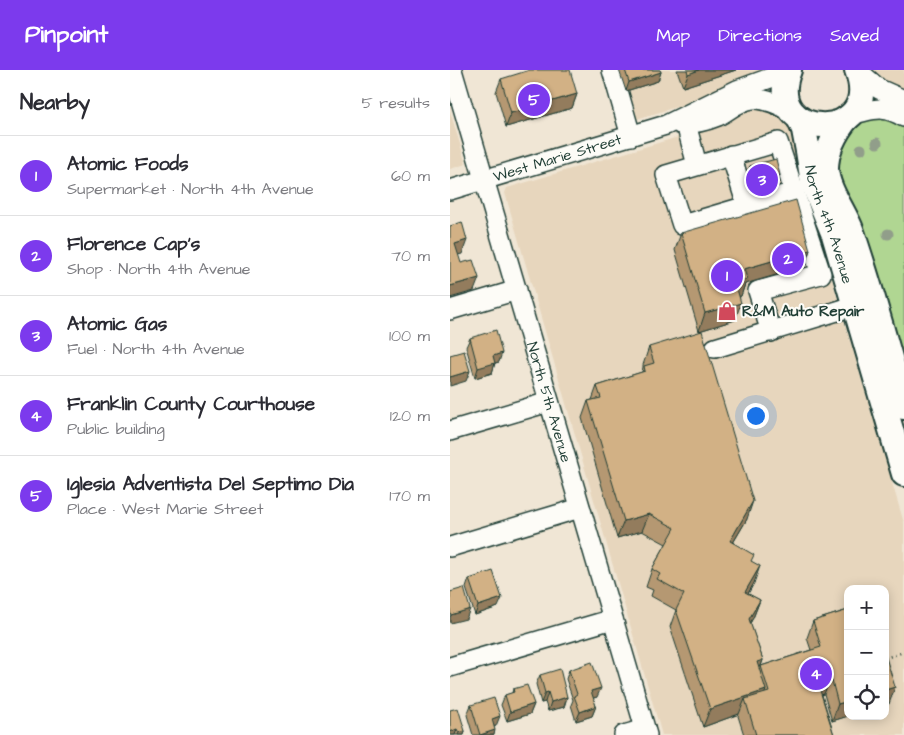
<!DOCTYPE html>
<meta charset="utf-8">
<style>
:root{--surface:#fff;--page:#f2f2f3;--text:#2b2b33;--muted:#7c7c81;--line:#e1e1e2;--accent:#7c3aed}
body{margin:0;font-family:"Architects Daughter",sans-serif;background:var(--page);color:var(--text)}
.controls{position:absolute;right:15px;bottom:15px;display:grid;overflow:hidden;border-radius:10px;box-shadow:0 2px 12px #0003}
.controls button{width:45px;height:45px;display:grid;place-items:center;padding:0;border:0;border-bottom:1px solid var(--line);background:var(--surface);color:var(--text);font:25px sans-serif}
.you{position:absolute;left:305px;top:345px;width:18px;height:18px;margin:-12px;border:4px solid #fff;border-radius:50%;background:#1a73e8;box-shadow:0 0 0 8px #1a73e833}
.badge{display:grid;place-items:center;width:32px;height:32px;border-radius:50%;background:var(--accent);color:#fff;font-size:16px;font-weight:700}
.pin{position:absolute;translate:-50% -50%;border:2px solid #fff;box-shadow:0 1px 5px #0006}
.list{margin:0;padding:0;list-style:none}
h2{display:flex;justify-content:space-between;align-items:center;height:65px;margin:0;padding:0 20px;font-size:21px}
h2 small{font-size:16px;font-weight:400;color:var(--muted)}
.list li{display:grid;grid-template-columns:32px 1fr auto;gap:15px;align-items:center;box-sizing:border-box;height:80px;padding:0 20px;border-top:1px solid var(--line)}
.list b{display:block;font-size:19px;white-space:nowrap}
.list p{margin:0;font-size:16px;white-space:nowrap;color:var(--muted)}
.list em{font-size:16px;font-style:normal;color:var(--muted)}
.icon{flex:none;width:28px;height:28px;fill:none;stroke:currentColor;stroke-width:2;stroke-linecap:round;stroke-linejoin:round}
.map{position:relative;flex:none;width:454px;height:665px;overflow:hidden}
header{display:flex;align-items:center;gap:30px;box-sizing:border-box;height:70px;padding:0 25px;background:var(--accent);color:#fff}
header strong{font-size:24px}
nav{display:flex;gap:28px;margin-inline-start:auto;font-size:18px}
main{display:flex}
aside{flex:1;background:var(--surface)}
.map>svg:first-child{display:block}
</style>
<header>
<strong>Pinpoint</strong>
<nav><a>Map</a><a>Directions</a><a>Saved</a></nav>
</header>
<main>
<aside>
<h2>Nearby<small>5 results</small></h2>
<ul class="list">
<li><span class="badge">1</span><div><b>Atomic Foods</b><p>Supermarket · North 4th Avenue</p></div><em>60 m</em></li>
<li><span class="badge">2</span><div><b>Florence Cap's</b><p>Shop · North 4th Avenue</p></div><em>70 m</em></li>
<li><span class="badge">3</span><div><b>Atomic Gas</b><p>Fuel · North 4th Avenue</p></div><em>100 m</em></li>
<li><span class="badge">4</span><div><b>Franklin County Courthouse</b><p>Public building</p></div><em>120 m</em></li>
<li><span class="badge">5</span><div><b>Iglesia Adventista Del Septimo Dia</b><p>Place · West Marie Street</p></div><em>170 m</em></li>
</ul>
</aside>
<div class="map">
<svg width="454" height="665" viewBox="0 0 454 665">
<rect width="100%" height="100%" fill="#f0e6d5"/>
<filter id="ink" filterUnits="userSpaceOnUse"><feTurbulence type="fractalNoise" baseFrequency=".02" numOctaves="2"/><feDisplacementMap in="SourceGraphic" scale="10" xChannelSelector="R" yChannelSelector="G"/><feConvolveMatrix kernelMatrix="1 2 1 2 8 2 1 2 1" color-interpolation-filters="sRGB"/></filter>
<g filter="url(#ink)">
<!-- built -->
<g fill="#e7d6bd" fill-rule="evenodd">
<polygon points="151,0 323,0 249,30 167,55"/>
<polygon points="416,0 454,0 454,25"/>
<path d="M306,34L340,49L370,151L369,166L454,453V665H212L55,123L57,118L255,59ZM398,519H435V646H398Z"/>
<polygon points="0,41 16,94 0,99"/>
</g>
<!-- green -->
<polygon fill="#b0d692" stroke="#688a63" points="426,45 454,54 454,313 381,96 400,53"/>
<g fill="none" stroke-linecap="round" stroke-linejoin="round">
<!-- minor casing -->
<g stroke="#1f3d34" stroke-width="22">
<g id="minor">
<path id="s1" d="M2,0L197,665"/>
<polyline points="162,0 181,66"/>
<polyline points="407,0 429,19 454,30"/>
<path d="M402,44C424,40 432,34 454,47"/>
<path d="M230,54C243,54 256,51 268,46C280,40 289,30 303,29C316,28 331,36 343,42"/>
<polyline points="236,54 247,95"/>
<polyline points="281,85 297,136"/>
<path id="s2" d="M0,120L216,55L287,20L323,7L336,0"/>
<polyline points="0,240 67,220"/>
<polyline points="321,262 308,221 371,204 328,72 216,105 232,155 344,122"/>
<polyline points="265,278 417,232"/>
<polyline points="0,361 99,332"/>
<polyline points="0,477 130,438"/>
<polyline points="0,597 163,549"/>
<polyline points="174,665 195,659"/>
</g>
</g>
<!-- major casing -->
<g stroke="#1f3d34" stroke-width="28">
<g id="major">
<path d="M339,0C311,73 435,74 407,0"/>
<path id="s3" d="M349,48L354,60L358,81L363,113L384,165L454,404"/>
<path d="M397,48C385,63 376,80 376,99C377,120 395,142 402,162C422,220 437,279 454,337"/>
</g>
</g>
<!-- path -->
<polyline stroke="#1f3d34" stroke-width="2.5" stroke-dasharray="1 4" stroke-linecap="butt" points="435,588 454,582"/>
<!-- minor -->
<use href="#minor" stroke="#fdfcf7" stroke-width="19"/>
<!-- major -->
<use href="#major" stroke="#fdfcf7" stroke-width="24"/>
</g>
<!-- trees -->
<g fill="#919e8a">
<circle cx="427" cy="73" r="5.5"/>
<circle cx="411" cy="79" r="5.5"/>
<circle cx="438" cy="164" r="5.5"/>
</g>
<!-- wall -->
<g fill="#b59872" stroke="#1f3d34">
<polygon points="169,0 210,0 211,2 208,11 176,21"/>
<polygon points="227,0 286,0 233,17"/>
<polygon points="51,9 127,24 122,38 56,57 46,22"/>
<polygon points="300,96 330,105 327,114 301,121 297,106"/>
<polygon points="231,163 360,180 354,197 295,214 291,226 290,226 285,250 249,261 225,180"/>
<polygon points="20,268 49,292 45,293 42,303 25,308 16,277"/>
<polygon points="199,277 297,449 283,473 302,492 304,513 298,524 310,530 303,548 300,553 313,590 311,596 361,580 357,568 363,551 398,540 398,646 382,651 374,624 372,625 384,665 294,665 288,646 289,644 253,657 220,557 226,540 201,526 203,520 196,517 202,499 216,474 192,461 167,468 132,348 138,331 142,330 147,316 192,302 193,297 193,295"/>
<polygon points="19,509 48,537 25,545 16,518"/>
<polygon points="119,600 147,627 143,628 146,636 142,646 126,651 121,635 123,630 116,609"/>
<polygon points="90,605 117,627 114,637 98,641 95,632 91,633 86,614"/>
<polygon points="63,619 84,634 80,644 57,651 51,635 55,625 62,623"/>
<polygon points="21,635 46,656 44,656 44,665 23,665 17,645"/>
<polygon points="0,640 15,661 14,665 0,665"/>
</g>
<!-- shaded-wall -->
<g fill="#937c5d" stroke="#1f3d34">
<polygon points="249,0 286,0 233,17 238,4"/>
<polygon points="211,2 208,11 176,21 179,12"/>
<polygon points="127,24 122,38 56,57 61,43"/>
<polygon points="330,105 327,114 301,121 304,112"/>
<polygon points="17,170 12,184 0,187 5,174"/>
<polygon points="360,180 354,197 295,214 291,226 279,229 285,212 294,199"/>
<polygon points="29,208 24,221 0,228 0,216"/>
<polygon points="291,233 285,250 249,261 255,243"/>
<polygon points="52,283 49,292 45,293 42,303 25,308 28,298 43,286"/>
<polygon points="20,301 16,311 0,316 0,307"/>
<polygon points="303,431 297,449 274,488 280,471"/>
<polygon points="199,444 192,461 167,468 174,451"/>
<polygon points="310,496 304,513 289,539 295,522"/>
<polygon points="52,528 48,537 25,545 28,536"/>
<polygon points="310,530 303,548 293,566 299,549"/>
<polygon points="20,539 16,549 0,553 0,548 1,545"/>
<polygon points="313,590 307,607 307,592"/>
<polygon points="381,607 374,624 361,628 367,611"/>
<polygon points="445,617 439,634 435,635 435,620"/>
<polygon points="151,618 147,627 137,630 141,621"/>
<polygon points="316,620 310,637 295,629 289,644 253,657 260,639"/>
<polygon points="98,622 95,632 91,633 95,623"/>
<polygon points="117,627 114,637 98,641 101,632"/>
<polygon points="398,631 398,646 382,651 388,634"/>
<polygon points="84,634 80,644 57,651 60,642"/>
<polygon points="146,636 142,646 126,651 130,642"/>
<polygon points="50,646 46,656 38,658 42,649"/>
<polygon points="7,659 5,665 0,665 0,662"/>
<polygon points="45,660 44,665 30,665"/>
<polygon points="15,661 14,665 8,665 9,663"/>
</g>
<!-- building -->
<g fill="#d2b185" stroke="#1f3d34">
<polygon points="80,0 120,0 127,24 61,43 51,9"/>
<polygon points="175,0 210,0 211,2 179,12"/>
<polygon points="237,0 249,0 238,4"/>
<polygon points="326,89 330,105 304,112 300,96"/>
<polygon points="346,130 360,180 294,199 297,209 285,212 291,233 255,243 231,163"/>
<polygon points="12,152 17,170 5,174 11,193 23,190 29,208 0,216 0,156"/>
<polygon points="46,260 52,283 43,286 45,293 28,298 20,268"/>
<polygon points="252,261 303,431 280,471 304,485 301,491 310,496 295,522 310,530 299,549 313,590 307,592 316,620 260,639 226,540 234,524 207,509 210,504 202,499 225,458 199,444 174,451 138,331 151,328 147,316 195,301 194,296 204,293 199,277"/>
<polygon points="14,281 20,301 0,307 0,285"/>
<polygon points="43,501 52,528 28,536 19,509"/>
<polygon points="14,518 20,539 1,545 0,541 0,522"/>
<polygon points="398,540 398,631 388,634 381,607 367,611 384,665 306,665 295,629 319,622 311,596 371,577 363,551"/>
<polygon points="435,584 445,617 435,620"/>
<polygon points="142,592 151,618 141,621 146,636 130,642 124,626 127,624 119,600"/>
<polygon points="110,599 117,627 101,632 98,622 95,623 90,605"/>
<polygon points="77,615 84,634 60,642 55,625 64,622 63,619"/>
<polygon points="44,628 50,646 42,649 45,660 30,665 21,635"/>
<polygon points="8,638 15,661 9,663 7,659 0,662 0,640"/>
</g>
</g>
<!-- icons -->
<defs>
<g id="shop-bare" transform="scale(1.5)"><path d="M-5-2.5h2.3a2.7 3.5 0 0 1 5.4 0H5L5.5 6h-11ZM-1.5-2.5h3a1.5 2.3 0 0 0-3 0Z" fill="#d1495b" stroke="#fdfcf7" stroke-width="2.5" paint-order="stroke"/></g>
</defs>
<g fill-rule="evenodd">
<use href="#shop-bare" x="277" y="241"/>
</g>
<g text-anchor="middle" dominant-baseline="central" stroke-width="4" stroke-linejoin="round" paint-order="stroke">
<!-- street labels -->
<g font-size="15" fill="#1f3d34" stroke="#fdfcf7">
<text stroke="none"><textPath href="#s2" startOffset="112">West Marie Street</textPath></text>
<text stroke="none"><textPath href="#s3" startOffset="111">North 4th Avenue</textPath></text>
<text stroke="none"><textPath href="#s1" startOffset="346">North 5th Avenue</textPath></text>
</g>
<!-- poi labels -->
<g font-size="15" font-weight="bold" fill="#1f3d34" stroke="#fdfcf7" text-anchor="start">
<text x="292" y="241">R&amp;M Auto Repair</text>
</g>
</g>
</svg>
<div class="controls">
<button>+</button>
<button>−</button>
<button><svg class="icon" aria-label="locate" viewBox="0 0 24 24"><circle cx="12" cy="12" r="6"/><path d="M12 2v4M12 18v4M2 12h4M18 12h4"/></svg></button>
</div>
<div class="you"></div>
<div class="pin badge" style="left:277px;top:206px">1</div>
<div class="pin badge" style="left:338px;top:189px">2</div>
<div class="pin badge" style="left:312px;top:110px">3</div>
<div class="pin badge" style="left:366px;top:604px">4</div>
<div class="pin badge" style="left:84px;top:30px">5</div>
</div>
</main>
